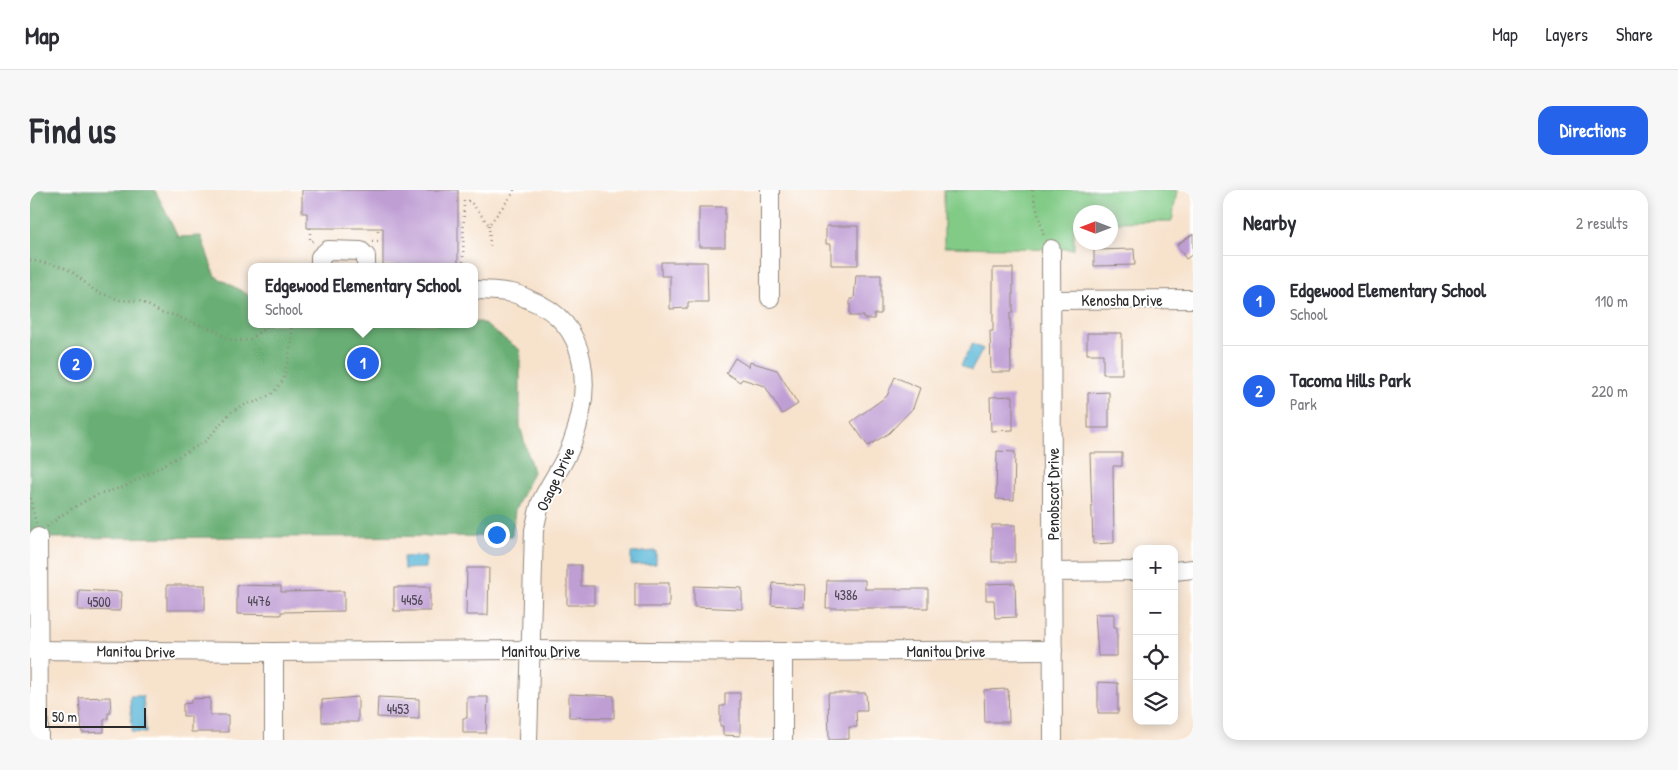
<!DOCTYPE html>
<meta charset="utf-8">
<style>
:root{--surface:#fff;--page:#f7f7f7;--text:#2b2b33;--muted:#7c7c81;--line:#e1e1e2;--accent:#2563eb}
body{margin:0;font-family:"Patrick Hand",sans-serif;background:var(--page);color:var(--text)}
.controls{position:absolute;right:15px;bottom:15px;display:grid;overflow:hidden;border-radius:10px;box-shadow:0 2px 12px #0003}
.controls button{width:45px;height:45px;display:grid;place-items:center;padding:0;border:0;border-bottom:1px solid var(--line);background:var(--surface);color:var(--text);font:25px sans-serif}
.compass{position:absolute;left:1043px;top:15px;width:45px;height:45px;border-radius:50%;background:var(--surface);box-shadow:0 2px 12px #0003;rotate:270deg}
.scale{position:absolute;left:15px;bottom:12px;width:101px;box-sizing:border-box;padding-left:5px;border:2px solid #2b2b2b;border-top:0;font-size:14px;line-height:18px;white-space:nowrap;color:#2b2b2b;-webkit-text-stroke:4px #fff;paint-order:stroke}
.you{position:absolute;left:466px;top:344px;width:18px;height:18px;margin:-12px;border:4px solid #fff;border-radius:50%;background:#1a73e8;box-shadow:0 0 0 8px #1a73e833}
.badge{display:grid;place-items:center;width:32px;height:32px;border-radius:50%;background:var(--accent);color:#fff;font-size:16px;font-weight:700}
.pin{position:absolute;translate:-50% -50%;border:2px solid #fff;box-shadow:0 1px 5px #0006}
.popup{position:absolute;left:218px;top:73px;width:230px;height:65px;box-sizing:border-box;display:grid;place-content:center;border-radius:10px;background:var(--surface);filter:drop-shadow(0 1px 4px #0005);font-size:16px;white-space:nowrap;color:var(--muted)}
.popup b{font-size:19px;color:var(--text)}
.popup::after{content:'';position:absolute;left:50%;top:100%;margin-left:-10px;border:10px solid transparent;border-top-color:var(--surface)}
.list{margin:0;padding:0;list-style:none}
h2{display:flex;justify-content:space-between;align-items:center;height:65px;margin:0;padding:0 20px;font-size:21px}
h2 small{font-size:16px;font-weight:400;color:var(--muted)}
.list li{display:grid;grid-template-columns:32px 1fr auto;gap:15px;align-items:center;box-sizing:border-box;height:90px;padding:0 20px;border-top:1px solid var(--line)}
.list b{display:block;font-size:19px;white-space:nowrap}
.list p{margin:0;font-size:16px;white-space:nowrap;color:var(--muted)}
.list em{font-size:16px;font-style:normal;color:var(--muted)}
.icon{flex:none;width:28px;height:28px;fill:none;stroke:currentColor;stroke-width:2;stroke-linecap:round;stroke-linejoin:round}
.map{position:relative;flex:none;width:1163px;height:550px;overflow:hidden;border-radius:15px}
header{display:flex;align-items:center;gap:30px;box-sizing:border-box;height:70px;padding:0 25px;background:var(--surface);border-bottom:1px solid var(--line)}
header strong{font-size:24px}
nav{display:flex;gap:28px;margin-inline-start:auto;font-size:18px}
.intro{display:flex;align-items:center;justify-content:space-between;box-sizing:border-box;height:120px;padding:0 30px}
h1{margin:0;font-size:35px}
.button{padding:12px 22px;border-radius:15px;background:var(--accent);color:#fff;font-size:18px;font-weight:700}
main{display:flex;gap:30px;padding:0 30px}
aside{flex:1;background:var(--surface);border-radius:15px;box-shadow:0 2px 12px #0003}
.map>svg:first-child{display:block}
</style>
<header>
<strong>Map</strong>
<nav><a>Map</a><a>Layers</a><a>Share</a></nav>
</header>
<div class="intro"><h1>Find us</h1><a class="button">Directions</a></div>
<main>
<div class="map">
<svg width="1163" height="550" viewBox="0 0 1163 550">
<rect width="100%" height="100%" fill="#fff"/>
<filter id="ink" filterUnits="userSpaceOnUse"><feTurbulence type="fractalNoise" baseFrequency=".02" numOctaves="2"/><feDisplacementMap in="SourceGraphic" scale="10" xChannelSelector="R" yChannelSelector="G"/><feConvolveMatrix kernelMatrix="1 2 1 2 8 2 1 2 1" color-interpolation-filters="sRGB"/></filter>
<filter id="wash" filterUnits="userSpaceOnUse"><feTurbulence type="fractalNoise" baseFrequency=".0096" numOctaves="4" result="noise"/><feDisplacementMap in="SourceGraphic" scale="20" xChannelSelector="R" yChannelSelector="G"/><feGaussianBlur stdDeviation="1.12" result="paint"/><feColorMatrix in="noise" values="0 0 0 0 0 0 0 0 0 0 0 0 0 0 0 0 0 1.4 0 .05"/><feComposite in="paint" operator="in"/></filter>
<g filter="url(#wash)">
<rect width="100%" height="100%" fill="#f7e2cc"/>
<!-- green -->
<polygon fill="#82cb87" stroke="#567b59" points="914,0 1147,0 1142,31 1081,32 1080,22 1050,22 1050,33 1044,33 1044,59 914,57"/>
<!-- forest -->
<polygon fill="#69af74" stroke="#4a6d50" points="0,0 125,0 148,47 171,46 185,86 217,104 222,109 222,134 444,134 444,132 451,132 490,160 490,236 503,282 485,320 482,346 0,348"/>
<!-- water -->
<g fill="#5ab7d8" stroke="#427182">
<polygon points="942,154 953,159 941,181 931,175"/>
<polygon points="626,361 626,374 601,375 601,363"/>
<polygon points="396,366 396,378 374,379 373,367"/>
<polygon points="100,506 113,506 116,543 102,542"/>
</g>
<g id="blocks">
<!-- building -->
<g fill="#bf9ed4">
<polygon points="272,0 428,0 428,75 353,75 353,38 277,38 277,23 272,23"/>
<rect x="669" y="17" width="26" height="40"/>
<polygon points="796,36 828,36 828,75 801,75 801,54 796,54"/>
<polygon points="1163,44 1163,64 1156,69 1147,55"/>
<polygon points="1104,59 1105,75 1064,76 1064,60"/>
<polygon points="631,72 677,72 678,112 658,112 658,118 640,119 640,86 631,86"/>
<polygon points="963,78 983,78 983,123 980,123 981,182 961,182 960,141 963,141"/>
<polygon points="826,85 851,85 851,124 844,124 844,129 834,129 834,126 820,126 820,109 824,109"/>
<polygon points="1057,143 1092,143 1092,184 1073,184 1073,164 1057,164"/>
<polygon points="705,168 719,177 720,172 747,180 768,214 752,224 735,196 712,189 710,192 696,183"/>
<polygon points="865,187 890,198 883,218 859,243 838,256 821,232 857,206"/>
<polygon points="1079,202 1079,238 1058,238 1058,203"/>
<polygon points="983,206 983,240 961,241 960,207"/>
<polygon points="967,261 985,262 984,310 966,309"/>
<polygon points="1060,263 1092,263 1092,276 1083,276 1084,353 1063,354"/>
<rect x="962" y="335" width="23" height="37"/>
<polygon points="537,375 551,375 551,396 564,396 564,415 537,415"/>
<polygon points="437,378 459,378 458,425 436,425"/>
<polygon points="797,390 835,390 835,399 898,399 898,418 796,418"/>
<rect x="605" y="393" width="34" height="24"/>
<polygon points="743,393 775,395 774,417 741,415"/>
<polygon points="985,393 986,427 965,428 964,410 956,410 956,394"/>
<rect x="137" y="395" width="38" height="25"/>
<polygon points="207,395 251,396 251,402 314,401 314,421 251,422 251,425 207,424"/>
<polygon points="664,396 712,398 712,419 664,417"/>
<rect x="364" y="397" width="36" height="24"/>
<polygon points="49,400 91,402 90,421 48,420"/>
<polygon points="1065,424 1084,424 1084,437 1087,437 1087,466 1068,466"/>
<polygon points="1068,492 1088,493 1088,523 1068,523"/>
<polygon points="978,499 979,532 955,532 954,500"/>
<polygon points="695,503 710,503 710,546 693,545 693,536 690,536 690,516 695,516"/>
<polygon points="798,503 836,503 837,521 826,521 827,537 819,537 819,549 799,550"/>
<polygon points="539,504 584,506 584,528 539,527"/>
<polygon points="80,507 81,523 78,523 78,529 74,530 74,542 52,543 49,508"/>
<polygon points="328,507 328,532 292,532 292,510"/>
<polygon points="348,507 389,509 389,529 347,527"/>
<polygon points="437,507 458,507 456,543 433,543 433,528 437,528"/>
<polygon points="180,508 180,525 198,525 198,542 161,542 161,526 153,526 153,514 161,513 161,509"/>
</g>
</g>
</g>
<g filter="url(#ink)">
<use href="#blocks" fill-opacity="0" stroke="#91867c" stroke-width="1"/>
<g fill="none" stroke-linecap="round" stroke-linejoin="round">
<!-- minor casing -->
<g stroke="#91867c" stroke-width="20">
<g id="minor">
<polyline points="740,0 740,108"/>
<polyline points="1021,59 1023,550"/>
<polyline points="290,77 290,67 298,60 331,61 336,66 336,77"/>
<path d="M444,100C457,100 470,101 482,103C488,104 494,107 500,110C561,133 562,200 542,253C535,273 521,291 512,310C508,319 507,330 504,340L498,550"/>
<polyline points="1021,110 1163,109"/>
<polyline points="8,347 9,550"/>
<polyline points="1144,381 1163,379"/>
<polyline points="1023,382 1107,381"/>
<polyline points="0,460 244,462 501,460 753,462 1023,460"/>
<polyline points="244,462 244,550"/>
<polyline points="753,462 753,550"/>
</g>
</g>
<!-- path -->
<g stroke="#91867c" stroke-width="2.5" stroke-dasharray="1 4" stroke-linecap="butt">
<polyline points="1002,0 1014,47"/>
<polyline points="459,35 460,57"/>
<polyline points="280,38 280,51 286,51"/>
<polyline points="342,51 348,51 348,38"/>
<polyline points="0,70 33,77 44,83 65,101 90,110 109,111 116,114 132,123 145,125 155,130 185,140 195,148 204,151 219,150 240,134"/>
<polyline points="367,75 367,77"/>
<polyline points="433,77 434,11 440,11 459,35 484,2 484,0"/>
<polyline points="0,308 6,333"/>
<polyline points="17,337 32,325 55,311 69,304 94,297 176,251 200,223 211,216 229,211 243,203 253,190 259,166 262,147 261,134"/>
</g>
<!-- minor -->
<use href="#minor" stroke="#fff" stroke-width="18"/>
</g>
</g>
<g text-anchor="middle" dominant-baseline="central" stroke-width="4" stroke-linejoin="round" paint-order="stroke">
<!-- number labels -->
<g font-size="14" fill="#504855">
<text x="816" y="404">4386</text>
<text x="382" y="409">4456</text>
<text x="229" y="410">4476</text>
<text x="69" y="411">4500</text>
<text x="368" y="518">4453</text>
</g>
<!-- street labels -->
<g font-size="16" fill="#2b2b2b" stroke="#fff">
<text x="1092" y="110">Kenosha Drive</text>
<text transform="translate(525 289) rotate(-65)">Osage Drive</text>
<text transform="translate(1023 304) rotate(-90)">Penobscot Drive</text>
<text transform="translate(106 461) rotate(1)">Manitou Drive</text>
<text x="511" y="461">Manitou Drive</text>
<text x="916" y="461">Manitou Drive</text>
</g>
</g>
</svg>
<div class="controls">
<button>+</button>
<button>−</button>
<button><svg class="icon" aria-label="locate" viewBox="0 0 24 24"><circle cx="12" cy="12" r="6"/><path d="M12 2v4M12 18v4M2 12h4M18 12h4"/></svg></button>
<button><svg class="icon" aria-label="layers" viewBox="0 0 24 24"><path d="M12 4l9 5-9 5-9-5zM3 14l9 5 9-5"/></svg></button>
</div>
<svg class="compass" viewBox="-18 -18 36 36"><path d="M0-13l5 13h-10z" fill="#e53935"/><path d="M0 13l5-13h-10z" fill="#7c7c81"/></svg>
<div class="scale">50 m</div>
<div class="you"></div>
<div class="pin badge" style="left:333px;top:173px">1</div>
<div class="popup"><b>Edgewood Elementary School</b>School</div>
<div class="pin badge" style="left:46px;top:174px">2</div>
</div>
<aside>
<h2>Nearby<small>2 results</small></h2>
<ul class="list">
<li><span class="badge">1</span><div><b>Edgewood Elementary School</b><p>School</p></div><em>110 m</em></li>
<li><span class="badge">2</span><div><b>Tacoma Hills Park</b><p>Park</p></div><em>220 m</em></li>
</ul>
</aside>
</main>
